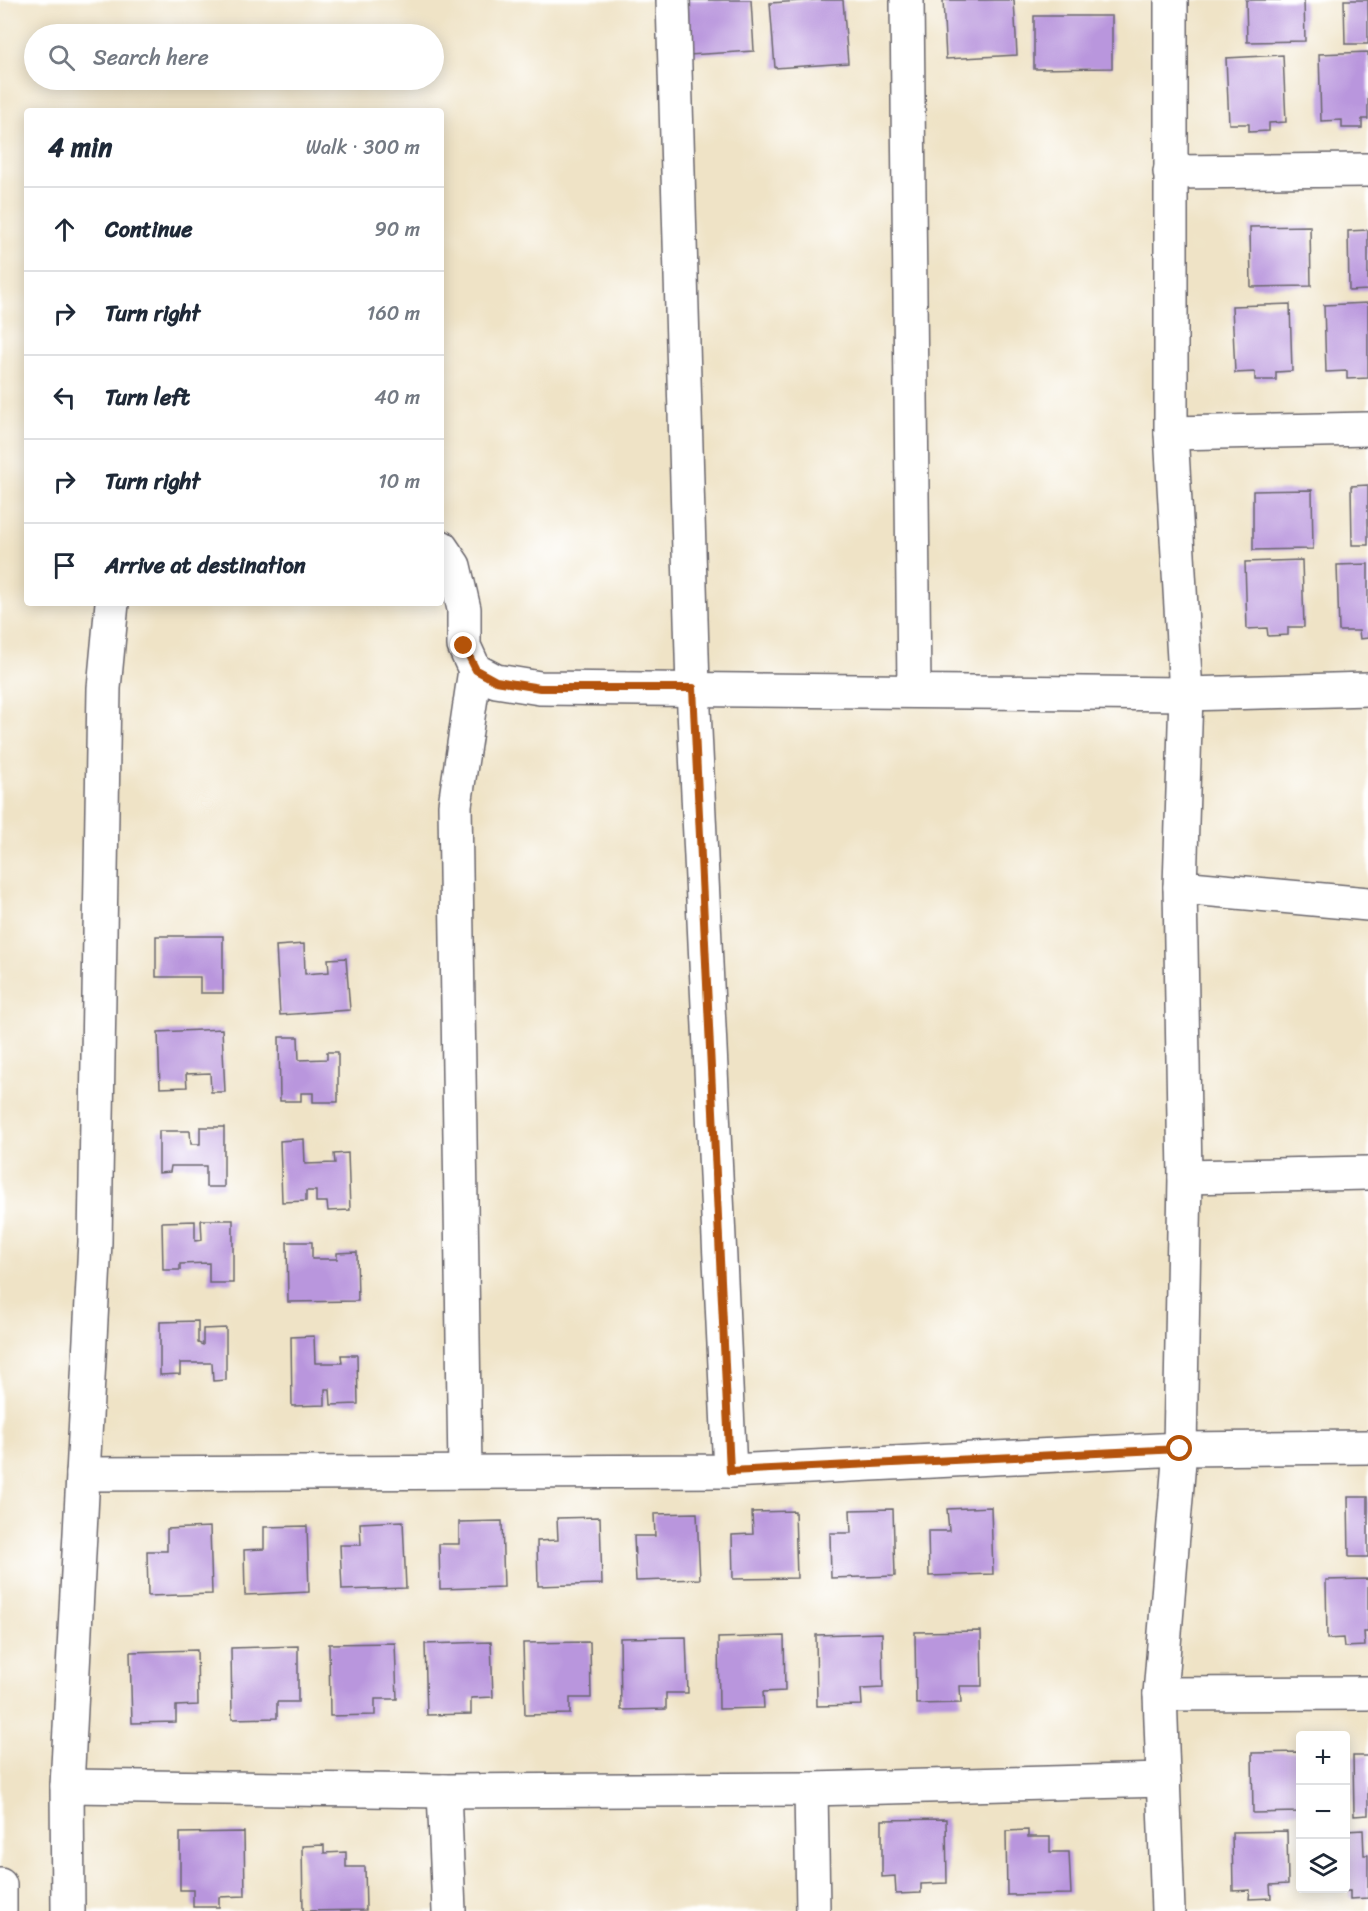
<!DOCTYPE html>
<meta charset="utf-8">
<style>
:root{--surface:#fff;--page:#f2f2f3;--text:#1f2937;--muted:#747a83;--line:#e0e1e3}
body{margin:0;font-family:Sriracha,sans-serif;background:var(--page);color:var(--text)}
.controls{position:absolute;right:18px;bottom:18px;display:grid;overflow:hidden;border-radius:6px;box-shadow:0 3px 15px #0003}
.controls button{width:54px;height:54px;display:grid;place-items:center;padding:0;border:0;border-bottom:2px solid var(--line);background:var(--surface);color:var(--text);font:30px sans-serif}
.stop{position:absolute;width:18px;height:18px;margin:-14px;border:4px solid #b45309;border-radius:50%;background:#fff}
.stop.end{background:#b45309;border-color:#fff;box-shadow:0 2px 6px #0008}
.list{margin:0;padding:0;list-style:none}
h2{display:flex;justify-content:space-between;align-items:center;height:78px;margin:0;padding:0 24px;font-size:26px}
h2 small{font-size:20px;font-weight:400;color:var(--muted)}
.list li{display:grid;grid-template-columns:39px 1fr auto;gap:18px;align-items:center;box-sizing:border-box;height:84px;padding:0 24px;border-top:2px solid var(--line)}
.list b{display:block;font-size:22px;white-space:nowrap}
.list em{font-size:20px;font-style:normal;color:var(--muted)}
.icon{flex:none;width:33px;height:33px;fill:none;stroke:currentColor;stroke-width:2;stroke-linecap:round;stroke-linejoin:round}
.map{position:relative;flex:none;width:1368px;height:1911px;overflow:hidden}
.search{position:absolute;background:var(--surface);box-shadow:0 3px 15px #0003;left:24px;top:24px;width:420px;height:66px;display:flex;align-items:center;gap:15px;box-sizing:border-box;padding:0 21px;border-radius:33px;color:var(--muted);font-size:22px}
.panel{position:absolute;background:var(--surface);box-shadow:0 3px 15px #0003;left:24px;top:108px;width:420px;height:498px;border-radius:6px}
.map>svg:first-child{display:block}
</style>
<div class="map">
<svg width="1368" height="1911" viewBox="0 0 1368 1911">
<rect width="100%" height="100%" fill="#fff"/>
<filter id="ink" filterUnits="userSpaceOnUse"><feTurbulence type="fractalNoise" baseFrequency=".0167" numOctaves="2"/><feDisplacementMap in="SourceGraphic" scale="12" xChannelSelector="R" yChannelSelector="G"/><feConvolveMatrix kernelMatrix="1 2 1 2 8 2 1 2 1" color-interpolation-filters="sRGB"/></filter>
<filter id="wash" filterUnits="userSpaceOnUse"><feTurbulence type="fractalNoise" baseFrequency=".008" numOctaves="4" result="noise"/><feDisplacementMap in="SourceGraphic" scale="24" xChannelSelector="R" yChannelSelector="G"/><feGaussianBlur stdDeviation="1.35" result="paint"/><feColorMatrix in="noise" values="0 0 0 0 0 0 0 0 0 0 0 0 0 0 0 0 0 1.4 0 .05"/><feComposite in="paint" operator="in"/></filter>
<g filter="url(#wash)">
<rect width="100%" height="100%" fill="#efe3c6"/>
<g id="blocks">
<!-- building -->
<g fill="#b996dd">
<polygon points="685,0 751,0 754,51 688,55"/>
<polygon points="816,0 843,0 848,63 775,68 770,3"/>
<polygon points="943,0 1014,0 1017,55 946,59"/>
<polygon points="1246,0 1304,0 1305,41 1247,42"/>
<polygon points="1344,0 1368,0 1368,44 1345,44"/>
<polygon points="1034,16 1112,16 1112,68 1034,69"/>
<polygon points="1368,52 1368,119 1362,119 1362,128 1342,128 1342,120 1321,121 1319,54"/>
<polygon points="1283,55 1286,122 1269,123 1269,131 1249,132 1249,124 1229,124 1226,58"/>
<polygon points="1310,226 1311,286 1251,287 1250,227"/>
<polygon points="1368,230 1368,290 1349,291 1348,231"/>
<polygon points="1368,303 1368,378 1347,379 1347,371 1326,372 1324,305"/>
<polygon points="1290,304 1292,371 1276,372 1276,380 1255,380 1255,372 1235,373 1232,306"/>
<polygon points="1368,485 1368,545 1352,545 1351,486"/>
<polygon points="1312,490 1313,549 1253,550 1253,491"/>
<polygon points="1302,560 1304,627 1288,627 1288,635 1268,636 1267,628 1247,629 1245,562"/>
<polygon points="1368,564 1368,638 1360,639 1359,631 1339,631 1337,565"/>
<polygon points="156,936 223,936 223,993 200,993 200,977 156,977"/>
<polygon points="304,944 305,974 329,972 328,959 346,958 350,1010 280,1015 276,946"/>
<polygon points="222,1029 225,1092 211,1092 210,1073 186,1074 187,1087 160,1088 158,1032"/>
<polygon points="279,1037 298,1037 299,1060 327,1059 327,1052 338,1052 338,1102 313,1102 313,1093 301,1093 301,1101 280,1101"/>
<polygon points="200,1127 224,1127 224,1187 206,1187 206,1166 171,1166 170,1172 159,1173 159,1131 190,1131 191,1144 200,1144"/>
<polygon points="304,1139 305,1164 335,1163 334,1154 348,1153 350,1210 328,1211 327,1202 316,1202 316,1191 306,1191 306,1201 282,1202 280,1141"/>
<polygon points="201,1220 233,1220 233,1283 209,1283 209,1263 180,1264 180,1270 163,1270 162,1222 195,1221 195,1241 202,1240"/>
<polygon points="287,1242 312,1242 312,1259 337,1259 337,1253 357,1252 358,1301 288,1302"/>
<polygon points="198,1321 198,1343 203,1345 203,1329 226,1328 226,1380 213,1381 212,1363 180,1363 180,1374 160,1375 160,1322"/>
<polygon points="314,1336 315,1363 342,1363 341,1355 357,1355 358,1404 331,1405 330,1389 325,1389 325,1405 292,1406 291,1337"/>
<polygon points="1348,1497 1368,1497 1368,1557 1349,1557"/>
<polygon points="991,1507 993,1574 929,1576 928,1531 949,1531 947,1509"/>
<polygon points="893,1509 895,1576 831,1578 830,1533 851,1533 850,1510"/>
<polygon points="795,1511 797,1578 733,1579 732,1535 753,1534 752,1512"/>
<polygon points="697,1513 700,1579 636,1581 634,1536 655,1536 654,1514"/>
<polygon points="600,1517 602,1584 538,1586 537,1541 558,1540 557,1518"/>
<polygon points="403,1521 406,1588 342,1590 340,1545 361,1545 360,1523"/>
<polygon points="502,1521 504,1587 440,1589 439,1544 459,1544 459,1522"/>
<polygon points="307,1526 309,1592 245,1595 244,1550 264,1549 264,1527"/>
<polygon points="210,1527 212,1594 148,1596 147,1551 167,1551 167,1529"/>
<polygon points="1368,1579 1368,1632 1364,1632 1365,1646 1344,1647 1343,1638 1327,1639 1326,1580"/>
<polygon points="981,1631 982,1686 960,1686 961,1703 916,1704 915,1632"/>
<polygon points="882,1633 883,1688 861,1689 862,1705 817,1706 816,1635"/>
<polygon points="784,1636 785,1691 763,1692 764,1708 719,1709 718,1638"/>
<polygon points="686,1637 688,1693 666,1693 666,1709 621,1710 620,1638"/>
<polygon points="491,1642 493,1697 471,1698 471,1714 427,1715 425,1644"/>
<polygon points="590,1642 591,1698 570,1698 570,1714 525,1715 523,1643"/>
<polygon points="395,1643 397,1699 375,1699 375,1715 330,1716 329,1644"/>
<polygon points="298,1646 298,1702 277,1702 277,1718 232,1719 231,1648"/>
<polygon points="197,1650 198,1705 176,1706 176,1722 132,1723 130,1652"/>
<polygon points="1300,1752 1300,1812 1253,1813 1252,1753"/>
<polygon points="1353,1756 1368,1756 1368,1815 1354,1816"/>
<polygon points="946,1819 947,1883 921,1884 921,1893 896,1894 895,1876 882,1877 882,1820"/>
<polygon points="1028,1830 1028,1837 1050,1837 1050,1852 1069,1852 1071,1894 1007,1895 1006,1831"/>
<polygon points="1363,1830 1364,1855 1368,1855 1368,1898 1350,1899 1350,1891 1332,1891 1332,1888 1346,1888 1346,1831"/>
<polygon points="1287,1831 1288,1884 1270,1885 1271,1898 1249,1899 1250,1890 1233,1891 1232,1832"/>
<polygon points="244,1832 245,1896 219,1897 219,1907 193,1907 193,1890 180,1890 180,1833"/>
<polygon points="324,1845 324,1853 346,1852 346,1867 365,1867 366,1910 303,1911 302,1846"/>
</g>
</g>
</g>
<g filter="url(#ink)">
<use href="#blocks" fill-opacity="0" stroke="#6a666c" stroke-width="1.5"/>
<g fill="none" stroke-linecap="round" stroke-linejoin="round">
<!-- street casing -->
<g stroke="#6a666c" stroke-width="36">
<g id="street">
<polyline points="673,0 693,688 730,1471"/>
<polyline points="907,0 914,691"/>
<polyline points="1170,172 1368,170"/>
<polyline points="1171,433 1368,429"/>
<polyline points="441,547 454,566 464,609 464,646 475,670 496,681 540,688 1186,694 1368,689"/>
<polyline points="1180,887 1368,904"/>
<polyline points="1185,1177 1368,1173"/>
<polyline points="465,1471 455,805 475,670"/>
<polyline points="83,1474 730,1471 1180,1449 1368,1447"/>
<polyline points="1160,1694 1368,1693"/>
<polyline points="67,1786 444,1791 811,1789 1164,1780"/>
<polyline points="811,1789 813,1911"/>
<polyline points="444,1791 449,1911"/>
<polyline points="0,1885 0,1911"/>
<polyline points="68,1911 67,1786 95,1242 104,688 112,603"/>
<polyline points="1168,1911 1160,1694 1180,1449 1185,1177 1180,887 1186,694 1171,433 1171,0"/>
</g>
</g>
<!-- street -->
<use href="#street" stroke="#fff" stroke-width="33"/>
</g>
</g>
<g fill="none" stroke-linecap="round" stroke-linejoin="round" filter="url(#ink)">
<!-- route -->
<polyline stroke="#b45309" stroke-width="8" points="464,646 476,670 496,681 540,688 693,688 730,1471 1180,1449"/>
</g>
</svg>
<div class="controls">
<button>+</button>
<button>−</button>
<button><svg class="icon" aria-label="layers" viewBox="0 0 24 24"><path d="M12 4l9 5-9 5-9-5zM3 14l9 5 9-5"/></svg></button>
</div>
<div class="stop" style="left:1180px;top:1449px"></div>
<div class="stop end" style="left:464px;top:646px"></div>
<div class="search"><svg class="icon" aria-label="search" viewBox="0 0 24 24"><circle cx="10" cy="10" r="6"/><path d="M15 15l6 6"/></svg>Search here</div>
<section class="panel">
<h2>4 min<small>Walk · 300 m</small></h2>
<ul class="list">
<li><svg class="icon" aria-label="ahead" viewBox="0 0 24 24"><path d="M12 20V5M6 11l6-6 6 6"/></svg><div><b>Continue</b></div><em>90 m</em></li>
<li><svg class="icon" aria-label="right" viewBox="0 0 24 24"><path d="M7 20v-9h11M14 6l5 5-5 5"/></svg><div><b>Turn right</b></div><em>160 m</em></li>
<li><svg class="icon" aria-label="left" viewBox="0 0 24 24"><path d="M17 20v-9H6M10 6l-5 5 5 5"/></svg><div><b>Turn left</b></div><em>40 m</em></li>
<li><svg class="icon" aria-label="right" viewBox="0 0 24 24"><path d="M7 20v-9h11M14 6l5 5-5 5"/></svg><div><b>Turn right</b></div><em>10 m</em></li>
<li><svg class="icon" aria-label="arrive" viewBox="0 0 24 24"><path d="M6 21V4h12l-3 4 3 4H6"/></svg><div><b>Arrive at destination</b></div></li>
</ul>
</section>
</div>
